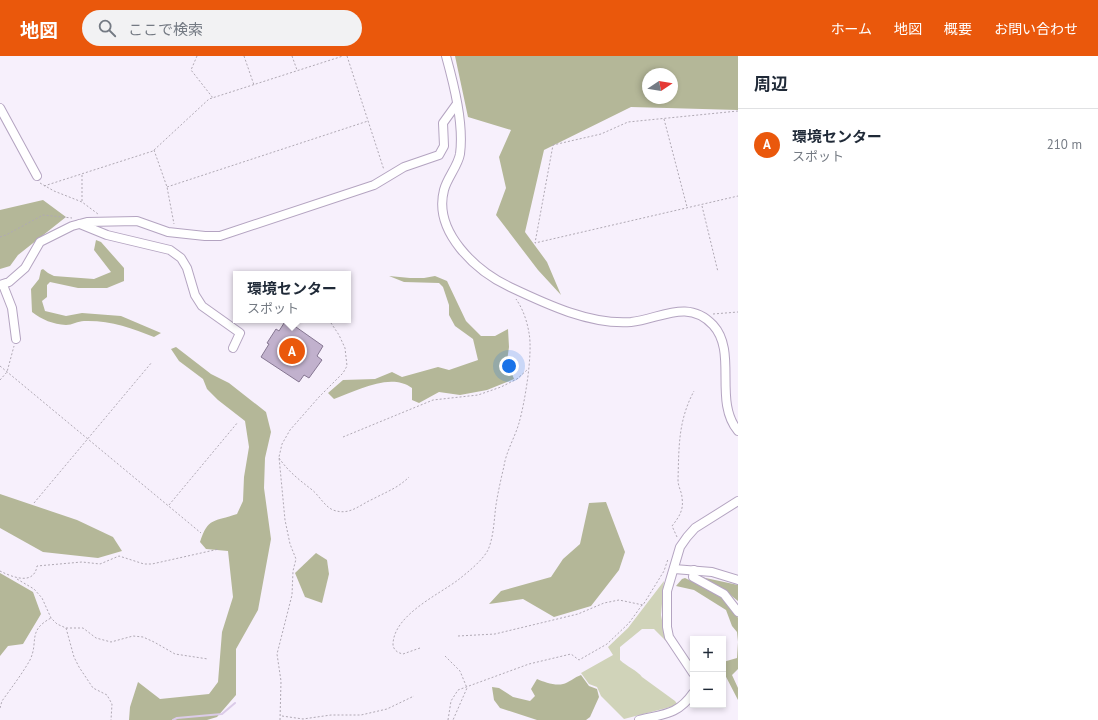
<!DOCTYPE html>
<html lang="ja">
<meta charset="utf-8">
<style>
:root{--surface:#fff;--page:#f2f2f3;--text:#1f2937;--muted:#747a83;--line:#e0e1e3;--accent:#ea580c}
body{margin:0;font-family:"PT Sans","Noto Sans JP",sans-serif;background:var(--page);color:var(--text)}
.controls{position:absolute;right:12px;bottom:12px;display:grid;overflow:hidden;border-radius:0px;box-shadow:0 2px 6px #0003}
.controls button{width:36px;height:36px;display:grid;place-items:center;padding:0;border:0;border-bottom:1px solid var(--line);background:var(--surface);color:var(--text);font:20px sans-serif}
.compass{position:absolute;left:642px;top:12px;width:36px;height:36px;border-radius:50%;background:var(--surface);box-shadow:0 2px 6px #0003;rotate:78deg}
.you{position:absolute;left:509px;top:310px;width:14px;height:14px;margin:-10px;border:3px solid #fff;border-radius:50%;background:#1a73e8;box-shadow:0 0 0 6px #1a73e833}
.badge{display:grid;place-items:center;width:26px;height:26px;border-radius:50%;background:var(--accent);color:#fff;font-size:13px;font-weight:700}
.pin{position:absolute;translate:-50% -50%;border:2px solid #fff;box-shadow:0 1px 4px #0006}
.popup{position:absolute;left:233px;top:215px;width:118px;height:52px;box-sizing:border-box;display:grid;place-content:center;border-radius:0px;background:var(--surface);filter:drop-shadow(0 1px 3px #0005);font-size:13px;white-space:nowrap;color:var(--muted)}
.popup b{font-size:15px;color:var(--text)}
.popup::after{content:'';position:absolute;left:50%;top:100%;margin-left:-8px;border:8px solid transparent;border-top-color:var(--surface)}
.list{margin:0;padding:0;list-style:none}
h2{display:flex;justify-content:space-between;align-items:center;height:52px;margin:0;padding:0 16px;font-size:17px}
h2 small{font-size:13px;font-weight:400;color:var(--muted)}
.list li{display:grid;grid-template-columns:26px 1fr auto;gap:12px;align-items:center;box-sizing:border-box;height:72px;padding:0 16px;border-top:1px solid var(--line)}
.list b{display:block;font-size:15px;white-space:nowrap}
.list p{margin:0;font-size:13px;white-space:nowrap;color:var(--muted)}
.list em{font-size:13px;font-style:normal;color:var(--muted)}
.icon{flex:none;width:22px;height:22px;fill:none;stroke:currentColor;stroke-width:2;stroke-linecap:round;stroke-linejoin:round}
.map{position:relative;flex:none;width:738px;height:664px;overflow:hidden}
header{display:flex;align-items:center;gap:24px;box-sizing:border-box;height:56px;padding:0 20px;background:var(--accent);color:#fff}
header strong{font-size:19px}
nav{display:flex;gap:22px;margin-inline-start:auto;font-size:14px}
.search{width:280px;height:36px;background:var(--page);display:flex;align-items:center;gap:10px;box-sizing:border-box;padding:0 14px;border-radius:22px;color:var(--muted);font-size:15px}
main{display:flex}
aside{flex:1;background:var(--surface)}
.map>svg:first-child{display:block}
</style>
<header>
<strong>地図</strong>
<div class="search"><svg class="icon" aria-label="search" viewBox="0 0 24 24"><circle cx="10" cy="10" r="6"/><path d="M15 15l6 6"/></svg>ここで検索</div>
<nav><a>ホーム</a><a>地図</a><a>概要</a><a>お問い合わせ</a></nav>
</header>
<main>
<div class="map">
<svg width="738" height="664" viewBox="0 0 738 664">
<rect width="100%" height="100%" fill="#f7f0fc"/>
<!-- green -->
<path fill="#d0d3b9" d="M664,525L661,559L666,585L654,573H642L620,591V604C626,610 638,615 642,621L675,645L678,649L624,663L601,640L597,631L589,628L581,617L613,599L608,591L628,572Z"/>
<!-- forest -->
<g fill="#b4b798" fill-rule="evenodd">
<path d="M455,0H738V54L631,51L544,94L525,176L547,206L561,239L538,214L496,159L506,132L499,101L511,74L468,61ZM648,18H672V42H648Z"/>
<polygon points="43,144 66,161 18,199 10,210 0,213 0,154"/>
<path d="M96,184L101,186L124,212V225L107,232H78L50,226L47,229V241L42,245L45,255L66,260L82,257L121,260L161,277L154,281C132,272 109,264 84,265C78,265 72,269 66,269C53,268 42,264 32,256L31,233L39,223L41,214L43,213L48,217L54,220L94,223L111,216L94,194Z"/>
<path d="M389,220L410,222H424L435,220L447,225L466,265L481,280H495L508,273L509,291L507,305L514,323L487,334L460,339L439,336L419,347L412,344V332C390,316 357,335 334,343L328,337L343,324L375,323L392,316L402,321L438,311L449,314L478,304L473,283L455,270L449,259V249L443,231L439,227L404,226Z"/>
<path d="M176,291L211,318L229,327L266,356L271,376L265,402L264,432L271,483L258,554L236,593V639L217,661L207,664H129L130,651L138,626L160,643L209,638L218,626L222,576L233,541L228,495L206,493L200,486C208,461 214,466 237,458L243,445L244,421L249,391L245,365L218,344L207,333L203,323L179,305L171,293Z"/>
<polygon points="0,438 77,464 113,481 122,495 98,502 43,496 0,472"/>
<polygon points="606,446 625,496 619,514 591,550 554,561 523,543 489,548 501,535 551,521 563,503 580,488 589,447"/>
<polygon points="316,497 327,504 329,518 322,547 305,541 295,517"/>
<polygon points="0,517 33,536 41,558 23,588 8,590 0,600"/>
<polygon points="701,521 738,529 738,545 724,534 703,525"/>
<polygon points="685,522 722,540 735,555 738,562 738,586 737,576 732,570 726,554 694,534 676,530 682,523"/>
<polygon points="738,586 738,613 732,619 738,632 738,644 723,615 723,606 737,602"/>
<path d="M581,619L589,630L597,633L599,641L590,661L586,664H537L500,652L494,644L492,631L499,632L513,641L530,645L535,640L531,633L537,623C544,626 555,630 563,628C568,627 575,621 581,619Z"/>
</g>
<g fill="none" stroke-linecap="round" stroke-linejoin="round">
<!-- stream -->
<polyline stroke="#dbcbe8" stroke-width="2" points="173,664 177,662 222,658 235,647"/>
</g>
<!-- building -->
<polygon fill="#c1b1cd" stroke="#867792" points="286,264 323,290 317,300 322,304 309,322 304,319 299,326 261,301 269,288 267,287 276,273 279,275"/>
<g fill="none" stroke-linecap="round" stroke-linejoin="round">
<!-- minor casing -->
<g stroke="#b4a4c1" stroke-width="10">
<g id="minor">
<path d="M446,0C454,29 464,68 460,98C458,110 447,122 444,134C433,176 476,215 510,231C546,248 590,269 631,266C660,263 688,242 713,269C738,296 713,345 738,375"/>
<polyline points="0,52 37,120"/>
<polyline points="80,168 107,179 170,194 181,202 187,212 195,239 202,250 240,277 233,292"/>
<polyline points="0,229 9,226 25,212 40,186 72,170 87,166 137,165 168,176 205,180 220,180 374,129 404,111 439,99 444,90 443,67 456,49"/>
<polyline points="3,229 12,252 16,283"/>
<polyline points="674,513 712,516 738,524"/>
<polyline points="694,514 693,521 724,538 738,556"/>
<polyline points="693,617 669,581 667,571 667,535 680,491 687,481 695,472 738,445"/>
<path d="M639,664C663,658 678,659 693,637"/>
</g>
</g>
<!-- path -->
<g stroke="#b0a9b4" stroke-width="1" stroke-dasharray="2 2" stroke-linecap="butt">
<polyline points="197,0 191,14 213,42"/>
<polyline points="244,0 254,29"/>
<polyline points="292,0 297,14"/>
<polyline points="347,0 384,114"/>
<polyline points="738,55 628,66 601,78 553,89 535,187 738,140"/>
<polyline points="664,63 687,151"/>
<polyline points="154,94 167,131 174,168"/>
<polyline points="82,119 82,145"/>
<polyline points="40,127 54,135 82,146 98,158"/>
<polyline points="44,130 153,95 209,43 343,0"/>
<polyline points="167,131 368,65"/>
<polyline points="702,150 718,216"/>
<polyline points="0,181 6,179 43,159 72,162"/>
<polyline points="713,258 738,256"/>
<polyline points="0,310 201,477"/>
<polyline points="0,324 7,316 14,290"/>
<polyline points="343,381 433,344 478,339 501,331 517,323 527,314"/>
<path d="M279,402C288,415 298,423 311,433C319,439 324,450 333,454C350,460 359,449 373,443C386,436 398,432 409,421"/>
<polyline points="34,447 152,306"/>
<polyline points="169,449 238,366"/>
<path d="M677,481L672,470C679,461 684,454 682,442C682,436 678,431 678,424C679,391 678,365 694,335"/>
<path d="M0,515C12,521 34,530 37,510L82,506L100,508L119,500L144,508H152L219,493"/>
<polyline points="17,523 34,533 42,542 51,562 57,568 66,572 83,572 96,582 111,586 133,580 143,581 154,586 175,598 208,603"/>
<polyline points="66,572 74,601 79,611 93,632 107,639 112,648 111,664"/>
<polyline points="458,580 495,578 578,558 604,547 619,544 643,549 664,515 668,503"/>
<path d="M420,592L403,598C398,597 393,594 393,588C394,559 438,539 458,524C468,516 482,505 488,494C494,480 494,463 496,449C498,436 501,423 504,410C506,396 515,381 519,367C525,346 533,297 529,277C527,265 523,253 516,243"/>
<polyline points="445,600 460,615 467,632 453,664"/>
<path d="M0,652L2,645C12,631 22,618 30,604C39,585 27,575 51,562"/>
<polyline points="282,660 303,663 331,659 361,659 387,653 414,640"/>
<polyline points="280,664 281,625 277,598 292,539 293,515 296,503 290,488 285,464 279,401 282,388 290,374 319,341 343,317 347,310 345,292 339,279 329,264"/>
<polyline points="448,664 451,645 458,634 529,608 571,598 579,604 607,588 629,567 642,549"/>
</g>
<!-- minor -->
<use href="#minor" stroke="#fff" stroke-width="8"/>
</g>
</svg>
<div class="controls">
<button>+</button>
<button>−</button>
</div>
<svg class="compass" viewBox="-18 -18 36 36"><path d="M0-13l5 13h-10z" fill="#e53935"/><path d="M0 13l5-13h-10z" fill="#747a83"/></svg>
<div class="you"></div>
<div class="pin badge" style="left:292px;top:295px">A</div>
<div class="popup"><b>環境センター</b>スポット</div>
</div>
<aside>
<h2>周辺<small></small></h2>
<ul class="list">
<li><span class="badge">A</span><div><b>環境センター</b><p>スポット</p></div><em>210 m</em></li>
</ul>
</aside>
</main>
